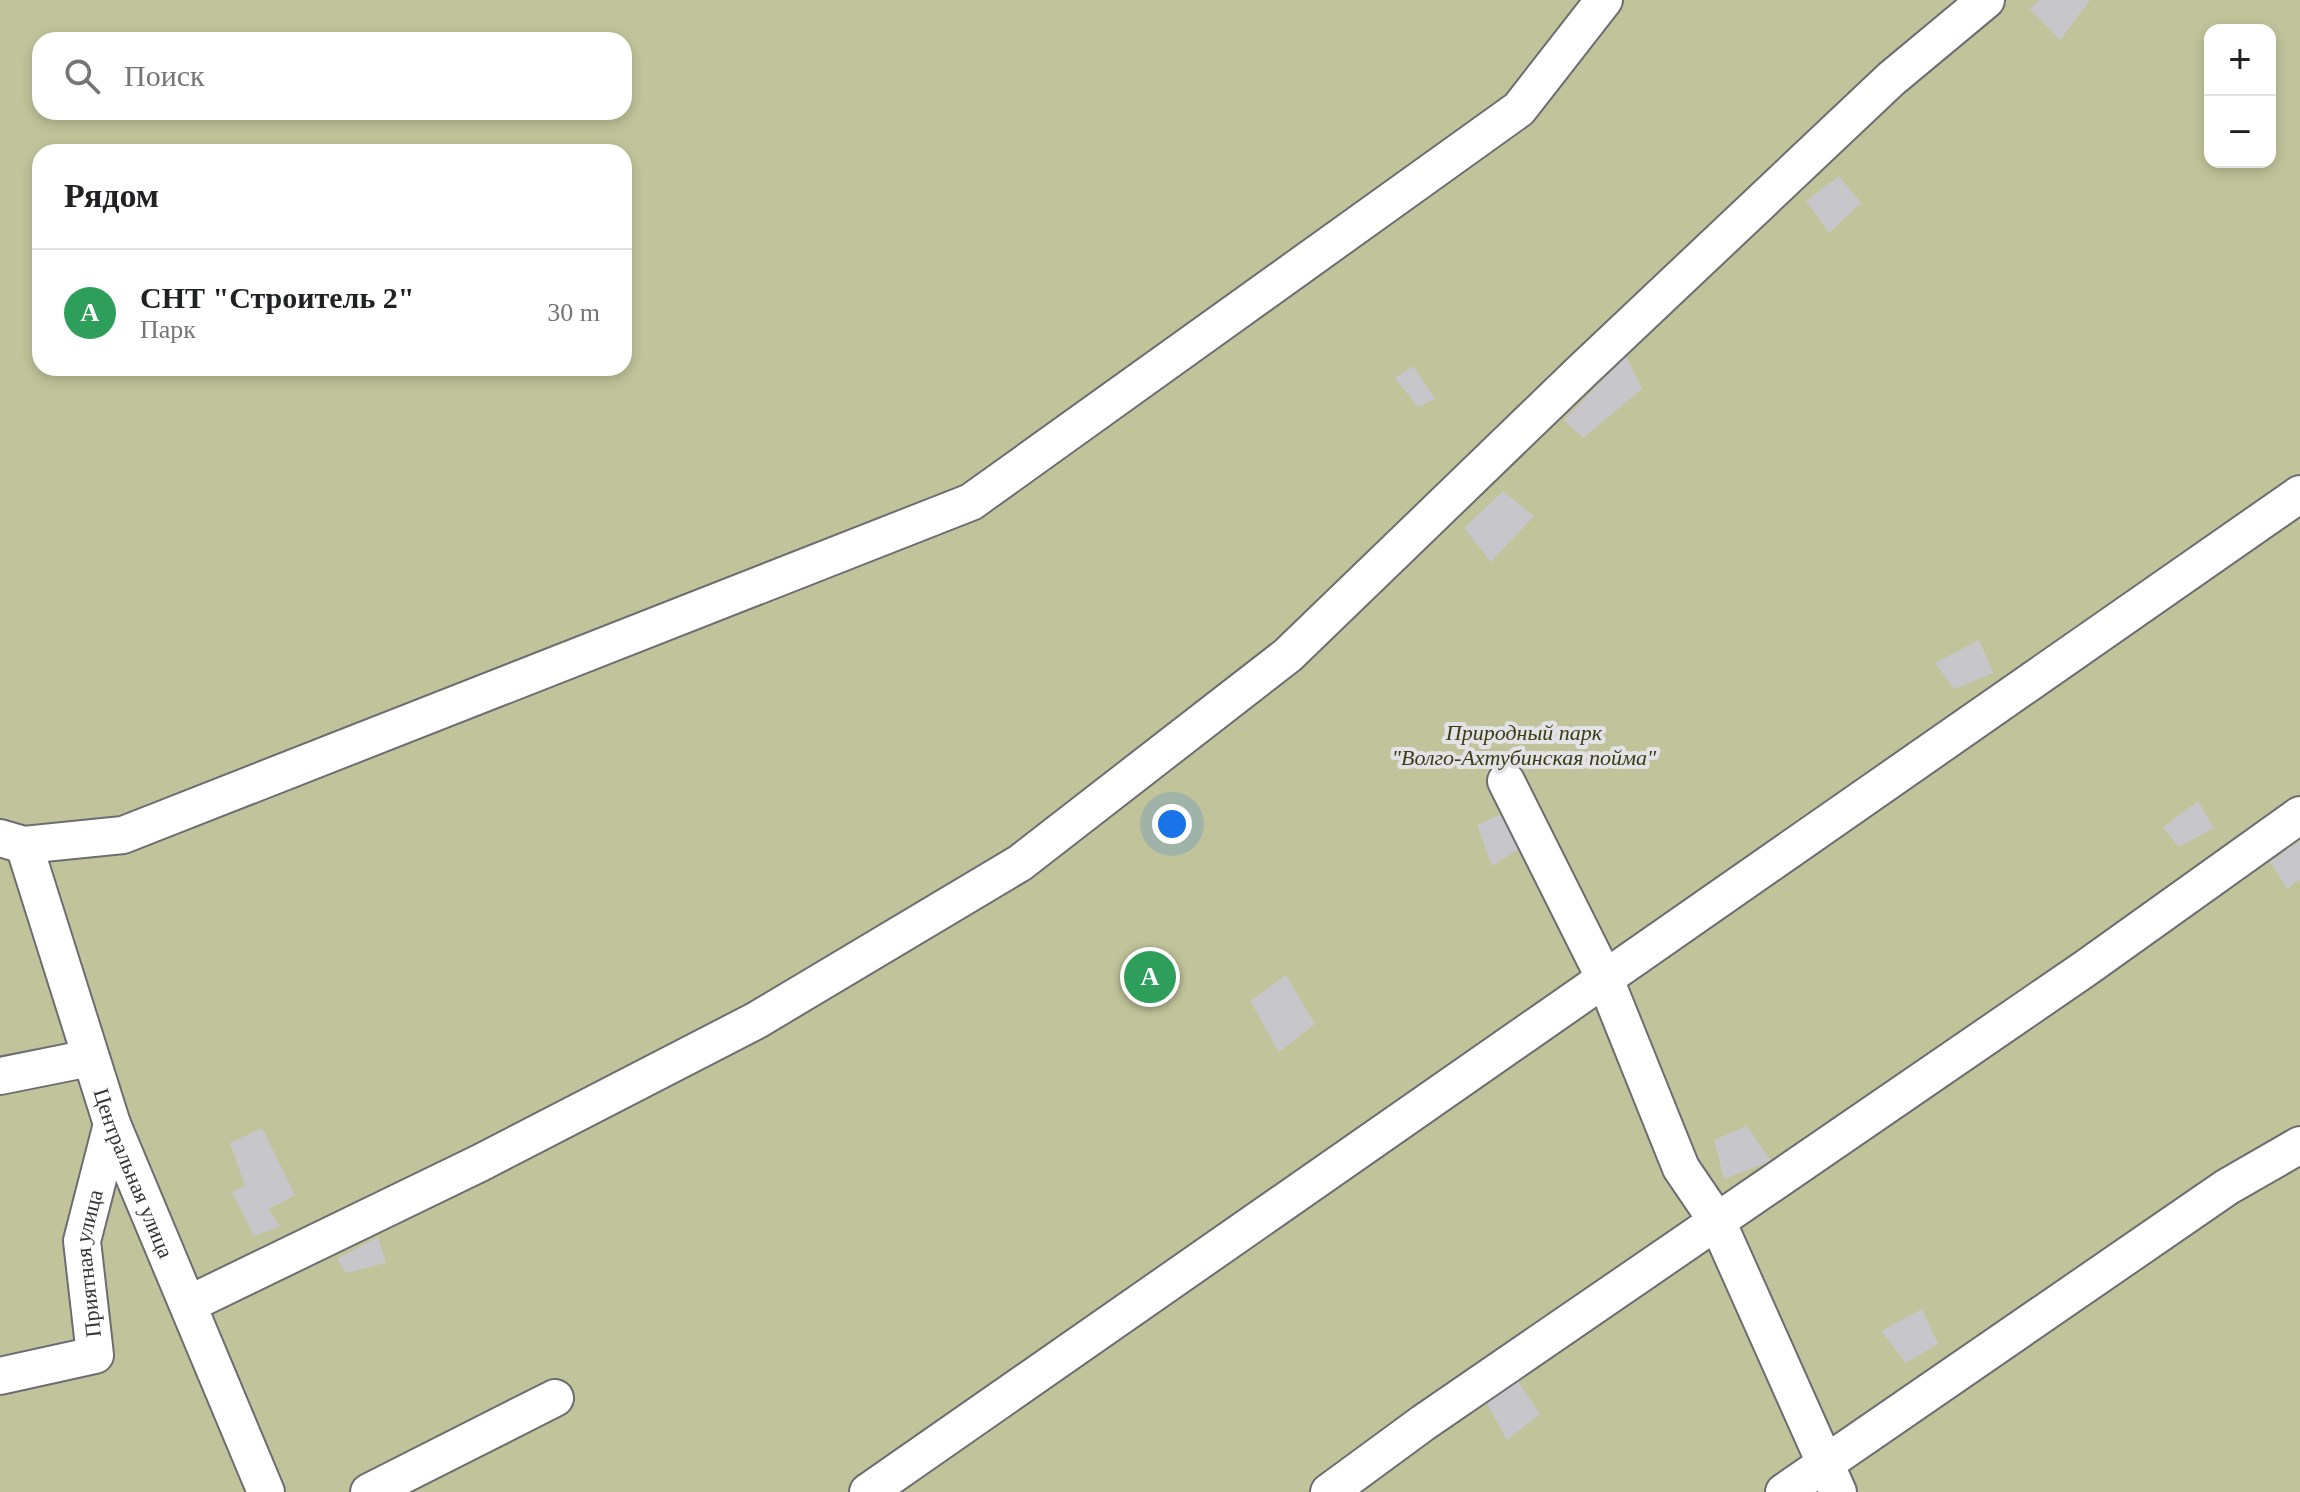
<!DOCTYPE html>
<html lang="ru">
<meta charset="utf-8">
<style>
:root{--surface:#fff;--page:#f6f6f6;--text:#202124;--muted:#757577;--line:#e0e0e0;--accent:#db2777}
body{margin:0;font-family:Georgia,serif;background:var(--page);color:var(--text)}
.controls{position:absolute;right:24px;top:24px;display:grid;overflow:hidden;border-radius:16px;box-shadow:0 4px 12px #0003}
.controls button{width:72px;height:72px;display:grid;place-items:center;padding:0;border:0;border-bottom:2px solid var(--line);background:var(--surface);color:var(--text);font:40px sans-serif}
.you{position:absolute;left:1172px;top:824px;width:28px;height:28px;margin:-20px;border:6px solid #fff;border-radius:50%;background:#1a73e8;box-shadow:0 0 0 12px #1a73e833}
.badge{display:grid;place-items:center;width:52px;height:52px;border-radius:50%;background:var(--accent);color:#fff;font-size:26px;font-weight:700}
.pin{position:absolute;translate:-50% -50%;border:4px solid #fff;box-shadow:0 2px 8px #0006}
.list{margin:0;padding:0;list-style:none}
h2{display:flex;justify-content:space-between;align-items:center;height:104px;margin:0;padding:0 32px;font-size:34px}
h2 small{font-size:26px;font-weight:400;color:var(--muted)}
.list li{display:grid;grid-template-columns:52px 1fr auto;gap:24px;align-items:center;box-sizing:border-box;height:128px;padding:0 32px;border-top:2px solid var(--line)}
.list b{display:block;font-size:30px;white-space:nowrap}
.list p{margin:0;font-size:26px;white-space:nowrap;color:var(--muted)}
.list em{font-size:26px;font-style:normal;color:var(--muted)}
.icon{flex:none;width:44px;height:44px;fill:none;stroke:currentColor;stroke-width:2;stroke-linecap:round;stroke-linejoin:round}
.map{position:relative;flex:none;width:2300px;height:1492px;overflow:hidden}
.search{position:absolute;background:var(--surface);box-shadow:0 4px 12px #0003;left:32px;top:32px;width:600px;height:88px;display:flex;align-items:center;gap:20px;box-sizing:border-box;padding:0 28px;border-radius:24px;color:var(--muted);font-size:30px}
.panel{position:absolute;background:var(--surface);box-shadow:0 4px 12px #0003;left:32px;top:144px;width:600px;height:232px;border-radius:24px}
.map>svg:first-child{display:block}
</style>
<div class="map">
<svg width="2300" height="1492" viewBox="0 0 2300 1492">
<rect width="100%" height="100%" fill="#e2e2e7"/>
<!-- green -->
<path fill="#c1c49a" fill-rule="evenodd" d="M0,0H2300V1492H0ZM2210,30H2270V162H2210ZM40,40H624V112H40ZM40,152H624V368H40Z"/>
<!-- building -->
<g fill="#c7c7cb">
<polygon points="2040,0 2090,0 2060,40 2030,9"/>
<polygon points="1839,176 1861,203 1829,233 1806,201"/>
<polygon points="1626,356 1642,389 1583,438 1564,420"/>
<polygon points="1413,366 1435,399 1418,407 1395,378"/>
<polygon points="1503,491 1534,516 1491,562 1464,528"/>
<polygon points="1979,640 1993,673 1954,689 1935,663"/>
<polygon points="2198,801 2214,828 2179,847 2163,827"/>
<polygon points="1506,812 1525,845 1492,866 1477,825"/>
<polygon points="2300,841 2300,879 2287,889 2270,862"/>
<polygon points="1286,975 1315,1024 1279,1052 1250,1001"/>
<polygon points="1747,1126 1771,1161 1724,1179 1714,1140"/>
<polygon points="262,1128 295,1195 269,1209 280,1227 254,1236 232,1192 245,1186 230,1143"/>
<polygon points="378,1237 386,1263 346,1273 337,1259"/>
<polygon points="1922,1309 1938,1344 1906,1363 1881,1331"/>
<polygon points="1517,1380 1540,1414 1507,1440 1486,1402"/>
</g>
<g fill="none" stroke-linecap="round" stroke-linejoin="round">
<!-- minor casing -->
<g stroke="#6d6d71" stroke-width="40">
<g id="minor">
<polyline points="1506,781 1605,979 1681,1168 1717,1221 1838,1492"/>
<polyline points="0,838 24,845 123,835 971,502 1519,109 1604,0"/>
<path id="s1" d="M24,845L112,1124L266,1492"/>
<polyline points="0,1076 90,1058"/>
<polyline points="189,1304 480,1163 757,1020 1020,863 1288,655 1582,371 1891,79 1986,0"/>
<path id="s2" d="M0,1376L95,1355L82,1241L112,1124"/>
<polyline points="369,1492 555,1398"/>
<polyline points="868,1492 2300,494"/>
<polyline points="1329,1492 1423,1423 2086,968 2300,815"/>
<polyline points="1784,1492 2227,1187 2300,1145"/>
</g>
</g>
<!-- minor -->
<use href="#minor" stroke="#fff" stroke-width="36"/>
</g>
<g text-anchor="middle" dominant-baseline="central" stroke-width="8" stroke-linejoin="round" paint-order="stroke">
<!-- park labels -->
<g font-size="22" font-style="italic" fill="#3b3c13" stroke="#e2e2e7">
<text x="1524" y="732">Природный парк<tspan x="1524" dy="25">"Волго-Ахтубинская пойма"</tspan></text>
</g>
<!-- street labels -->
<g font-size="22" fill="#353537" stroke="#e2e2e7">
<text stroke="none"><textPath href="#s1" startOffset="346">Центральная улица</textPath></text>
<text stroke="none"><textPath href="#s2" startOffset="190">Приятная улица</textPath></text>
</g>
</g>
</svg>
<div class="controls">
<button>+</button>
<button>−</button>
</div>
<div class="you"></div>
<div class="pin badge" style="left:1150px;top:977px;background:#2e9e5b">A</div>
<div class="search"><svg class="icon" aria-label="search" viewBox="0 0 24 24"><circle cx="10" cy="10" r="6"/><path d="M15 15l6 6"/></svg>Поиск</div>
<section class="panel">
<h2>Рядом<small></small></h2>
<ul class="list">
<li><span class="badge" style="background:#2e9e5b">A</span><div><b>СНТ &quot;Строитель 2&quot;</b><p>Парк</p></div><em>30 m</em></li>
</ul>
</section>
</div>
